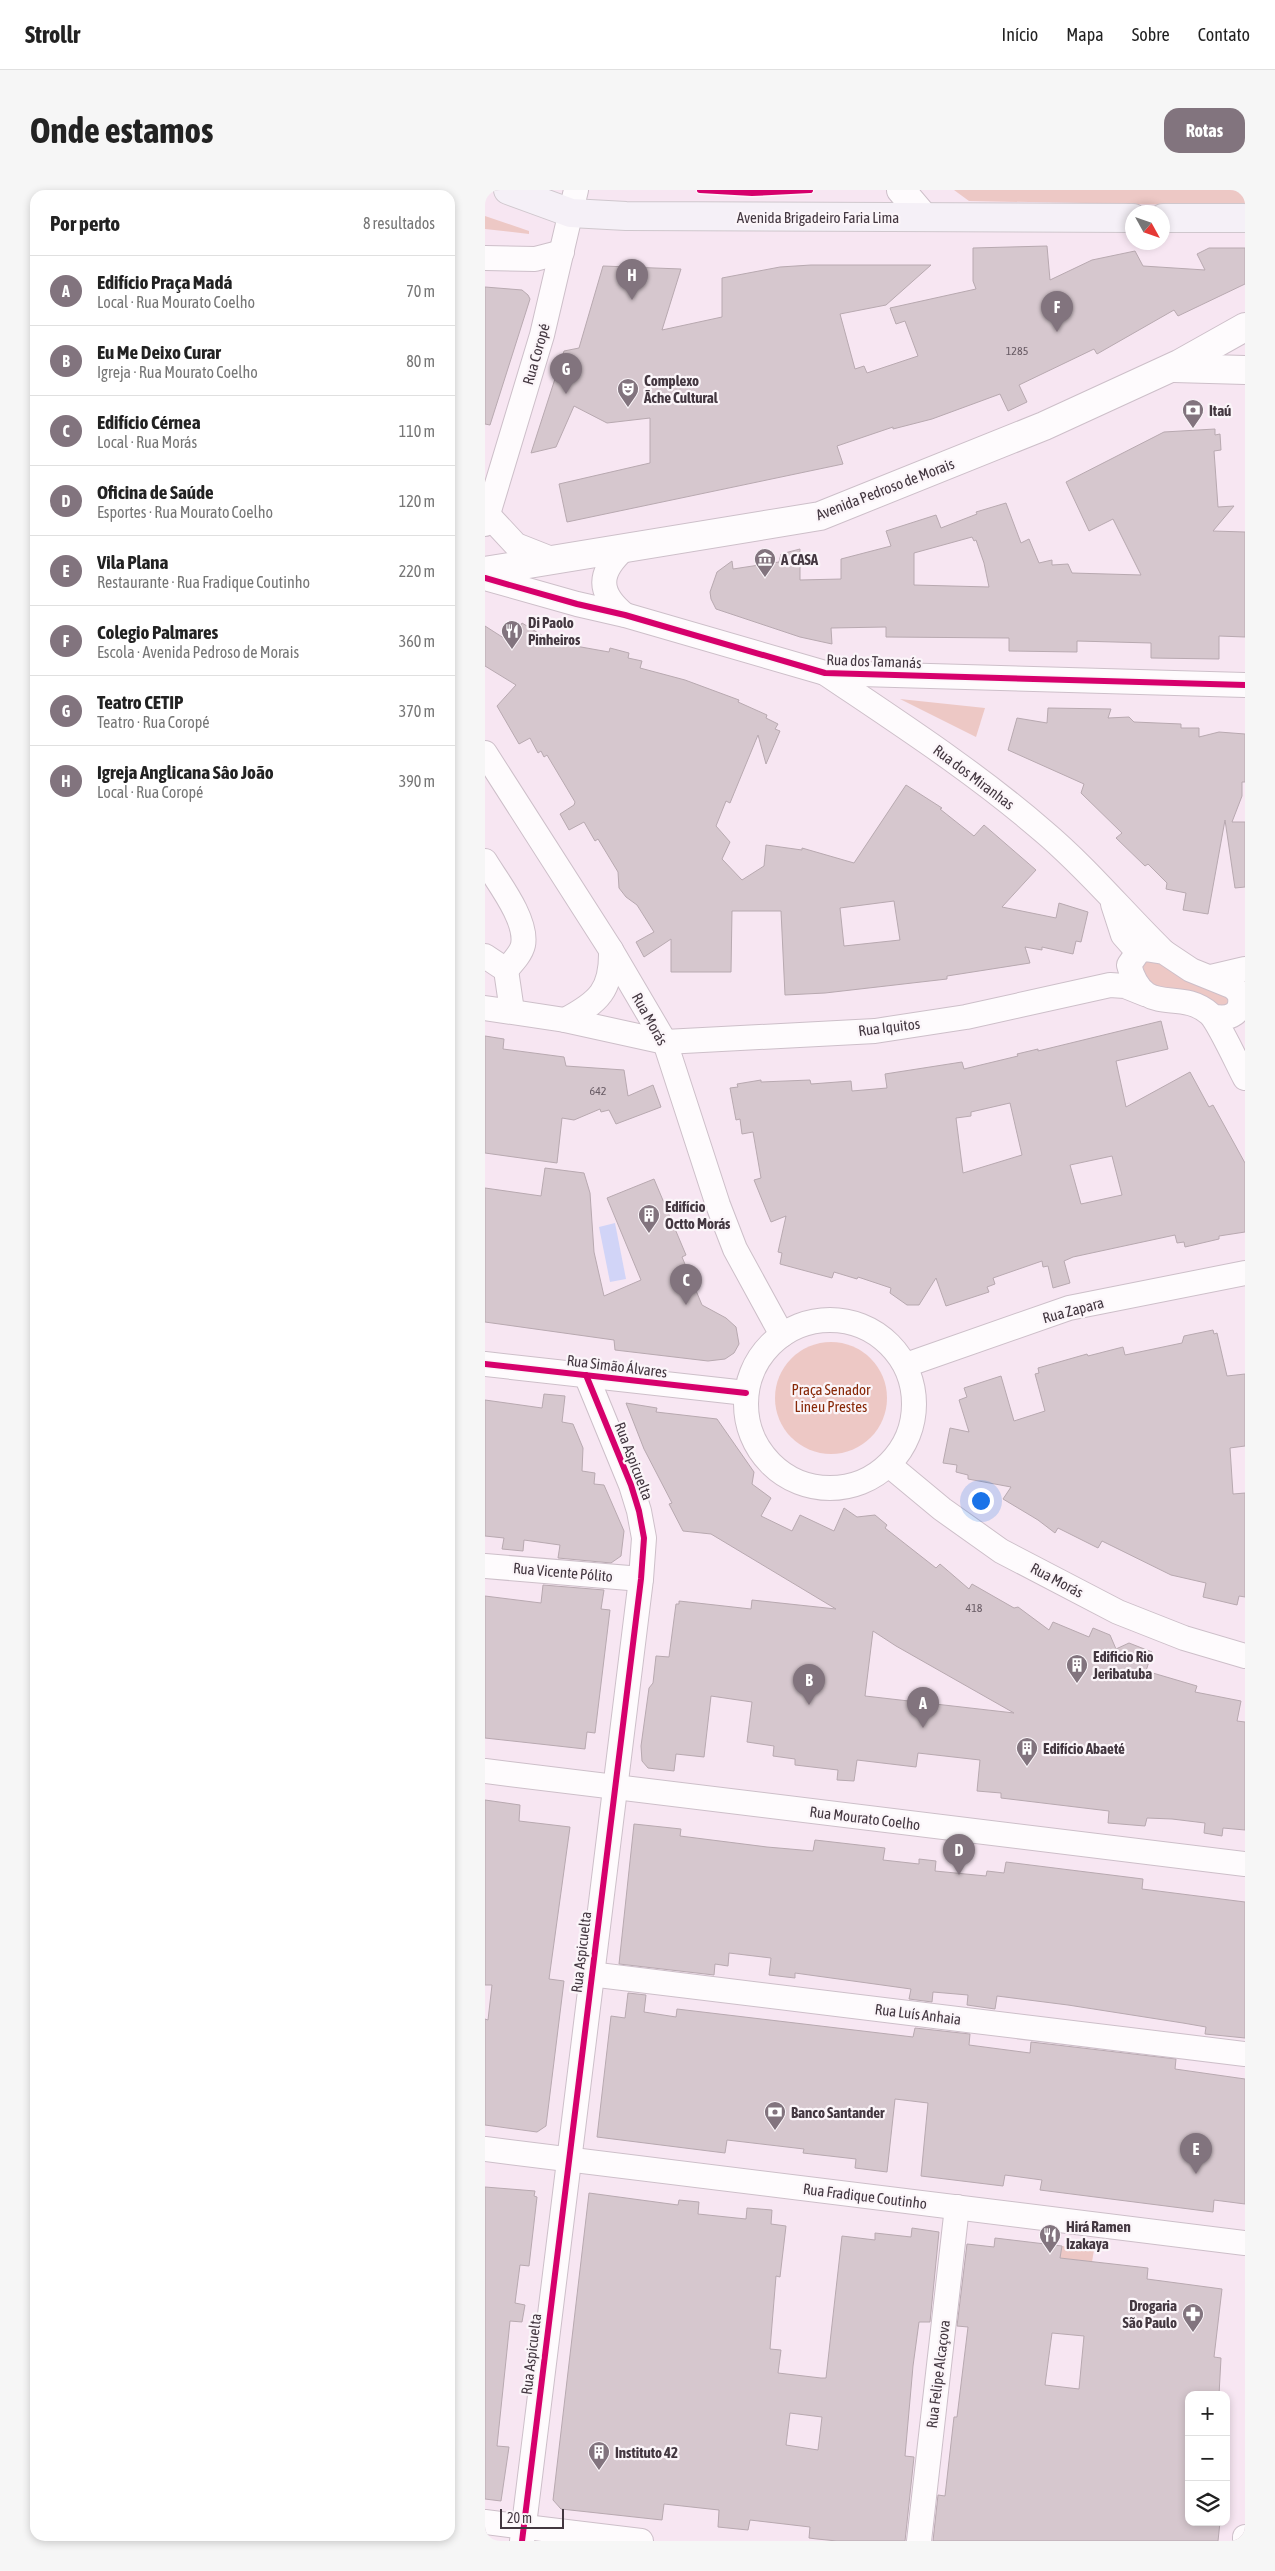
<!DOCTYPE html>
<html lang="pt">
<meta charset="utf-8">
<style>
:root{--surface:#fff;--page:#f6f6f6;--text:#222;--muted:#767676;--line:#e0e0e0;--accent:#82747e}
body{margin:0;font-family:"Asap Condensed",sans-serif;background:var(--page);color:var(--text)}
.controls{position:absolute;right:15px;bottom:15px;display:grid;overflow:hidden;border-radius:10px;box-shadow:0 2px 8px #0003}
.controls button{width:45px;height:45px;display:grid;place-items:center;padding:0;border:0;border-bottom:1px solid var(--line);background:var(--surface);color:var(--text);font:25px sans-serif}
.compass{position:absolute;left:640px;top:15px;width:45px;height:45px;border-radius:50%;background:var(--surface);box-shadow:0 2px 8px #0003;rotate:130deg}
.scale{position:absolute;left:15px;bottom:12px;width:64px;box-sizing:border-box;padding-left:5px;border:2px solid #433740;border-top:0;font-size:14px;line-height:18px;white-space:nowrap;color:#433740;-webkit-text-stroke:4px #fbf5f9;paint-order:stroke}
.you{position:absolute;left:495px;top:1310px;width:18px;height:18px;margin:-12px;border:4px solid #fff;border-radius:50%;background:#1a73e8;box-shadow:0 0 0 8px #1a73e833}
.badge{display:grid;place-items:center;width:32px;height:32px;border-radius:50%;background:var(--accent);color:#fff;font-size:16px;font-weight:700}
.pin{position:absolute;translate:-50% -41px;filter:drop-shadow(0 1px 2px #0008)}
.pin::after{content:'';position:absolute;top:26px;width:18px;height:15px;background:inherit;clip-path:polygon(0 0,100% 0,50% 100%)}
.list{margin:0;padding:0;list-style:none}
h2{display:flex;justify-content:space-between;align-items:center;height:65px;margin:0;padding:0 20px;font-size:21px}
h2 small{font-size:16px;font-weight:400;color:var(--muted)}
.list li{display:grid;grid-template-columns:32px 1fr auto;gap:15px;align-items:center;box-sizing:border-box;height:70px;padding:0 20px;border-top:1px solid var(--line)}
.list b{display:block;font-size:19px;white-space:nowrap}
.list p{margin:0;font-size:16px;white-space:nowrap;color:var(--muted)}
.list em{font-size:16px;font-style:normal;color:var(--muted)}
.icon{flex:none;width:28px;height:28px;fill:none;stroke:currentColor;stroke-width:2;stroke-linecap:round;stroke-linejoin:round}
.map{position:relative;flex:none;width:760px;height:2351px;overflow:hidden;border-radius:15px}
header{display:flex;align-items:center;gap:30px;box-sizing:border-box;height:70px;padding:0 25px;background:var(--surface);border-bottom:1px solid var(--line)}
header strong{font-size:24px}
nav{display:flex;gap:28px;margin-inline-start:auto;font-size:18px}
.intro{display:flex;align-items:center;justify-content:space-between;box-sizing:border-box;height:120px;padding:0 30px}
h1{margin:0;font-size:35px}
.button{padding:12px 22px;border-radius:15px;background:var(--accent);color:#fff;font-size:18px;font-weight:700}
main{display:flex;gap:30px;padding:0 30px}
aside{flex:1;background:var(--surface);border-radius:15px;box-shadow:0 2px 8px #0003}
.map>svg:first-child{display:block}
</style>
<header>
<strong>Strollr</strong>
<nav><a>Início</a><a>Mapa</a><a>Sobre</a><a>Contato</a></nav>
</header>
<div class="intro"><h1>Onde estamos</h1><a class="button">Rotas</a></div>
<main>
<aside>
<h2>Por perto<small>8 resultados</small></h2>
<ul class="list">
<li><span class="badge">A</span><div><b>Edifício Praça Madá</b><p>Local · Rua Mourato Coelho</p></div><em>70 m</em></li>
<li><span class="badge">B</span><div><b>Eu Me Deixo Curar</b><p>Igreja · Rua Mourato Coelho</p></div><em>80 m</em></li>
<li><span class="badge">C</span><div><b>Edifício Cérnea</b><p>Local · Rua Morás</p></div><em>110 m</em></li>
<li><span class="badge">D</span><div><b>Oficina de Saúde</b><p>Esportes · Rua Mourato Coelho</p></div><em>120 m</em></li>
<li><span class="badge">E</span><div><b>Vila Plana</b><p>Restaurante · Rua Fradique Coutinho</p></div><em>220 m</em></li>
<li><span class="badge">F</span><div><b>Colegio Palmares</b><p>Escola · Avenida Pedroso de Morais</p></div><em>360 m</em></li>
<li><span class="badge">G</span><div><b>Teatro CETIP</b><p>Teatro · Rua Coropé</p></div><em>370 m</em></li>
<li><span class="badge">H</span><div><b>Igreja Anglicana Sâo João</b><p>Local · Rua Coropé</p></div><em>390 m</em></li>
</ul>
</aside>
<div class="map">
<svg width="760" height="2351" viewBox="0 0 760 2351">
<rect width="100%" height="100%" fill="#f7e6f2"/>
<!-- green -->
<g fill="#edc8c5">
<polygon points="469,0 760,0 760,16 484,11"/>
<polygon points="0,26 44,41 44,44 0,39"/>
<polygon points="415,509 500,518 491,547"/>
<polygon points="662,768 671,769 750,806 739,820 698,801 672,797 658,790 654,775"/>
<circle cx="346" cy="1208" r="56"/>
<polygon points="577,2056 609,2060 607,2072 575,2068"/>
</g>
<!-- water -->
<polygon fill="#d1d4f7" points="130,1033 141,1089 125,1092 114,1037"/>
<!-- building -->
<g fill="#d6c7ce" stroke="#b8a9b0" fill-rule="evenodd">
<polygon points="562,56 565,90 607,70 650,61 658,76 720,80 712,64 724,58 760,58 760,94 693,126 689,120 612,164 609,159 534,195 542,212 523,221 515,204 447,229 408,239 408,237 352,256 358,274 82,332 74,294 165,273 165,228 122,233 89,216 71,257 46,263 79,161 94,158 118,76 196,79 177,140 237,127 237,88 295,77 326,75 446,75 401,115 355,124 370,179 379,176 382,183 433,166 420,131 411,134 405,118 491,99 488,91 488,58"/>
<polygon points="0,97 37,100 43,105 45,109 5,235 0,234"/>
<path d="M730,239V245L735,244L736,260L729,261L733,317L749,316L728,341L760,342V447L734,446V469L666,468V453L592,451V462L524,461V448L401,447V437L346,438L347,454L315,447L231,419L226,409L225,402L232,382L247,371L248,379L294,372L296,364L315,359V390L356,389V369L406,356L401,341L451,325L456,338L492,324L491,322L521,313L536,353L544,349L554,373L567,370V375L583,374L587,383L656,385L628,329L604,341L581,292L679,242ZM487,347L489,351L491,350L499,373L504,397L429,395V363Z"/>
<path d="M37,433L68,452L124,462L125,458L144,463L143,468L157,471L155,478L200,490L254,510L253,512L282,525L281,528L293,534L290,539L295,541L281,574L273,545L245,613L241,611L231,636L245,652L237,669L257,690L279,676L281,655L317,660V658L369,673L421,595L457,618L455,619L489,646L499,635L551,680L517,717L571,728L574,713L603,722L596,752L591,751L588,764L557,757V760L540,757L545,773L462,786V789L340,803L300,805L296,721H247L246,782H186V749L159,767L151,752L169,742L152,715L141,707L134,698L133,682L113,649L110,651L99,632L84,640L75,624L89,615L90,612L62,565L59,567L56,561L53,563L45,548L34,554L12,516L31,495L0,476V436L25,452ZM409,711L415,750L359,756L355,718Z"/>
<polygon points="563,518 626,519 623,528 644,527 649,532 696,534 696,538 714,538 714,547 734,542 760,544 760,592 757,592 757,606 747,632 760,632 760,697 750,698 740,630 723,724 698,720 701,703 681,699 682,693 663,674 660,676 631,648 637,643 596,603 599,594 523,560 532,528 562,533"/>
<path d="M676,831L683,859L631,871L641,917L705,882L724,917L728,915L760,973V1042L734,1046V1049L700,1057L699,1052L692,1053L690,1045L588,1067L579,1071L585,1093L568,1098L563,1076L558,1077L557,1071L508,1088L510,1094L502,1097L504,1102L461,1116L451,1088L434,1115H422L405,1103L406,1098L373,1087L372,1089L349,1082L347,1088L295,1074L297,1063L293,1062L301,1026L286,1032L269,990L276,988L268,942L257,944L255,929L251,930L245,898L253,897L252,894L276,890V892L325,890L326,894L366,891L367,901L402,898L400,884L477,872L479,879L533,866L532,864L553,859V861ZM525,913L537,965L478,983L471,928L486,926V922ZM627,966L637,1005L596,1014L585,975Z"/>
<polygon points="0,846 19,849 18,859 79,867 81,876 139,880 143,906 168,895 176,917 131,934 124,920 116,922 115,919 89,930 77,928 72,973 0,963"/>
<polygon points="60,978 99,983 105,1003 109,1062 119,1106 156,1090 122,1008 169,989 201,1065 197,1067 217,1115 241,1128 251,1137 254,1154 249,1163 240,1169 223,1171 130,1160 129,1150 0,1132 0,998 56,1006"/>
<polygon points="728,1140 729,1144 732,1143 742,1186 760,1184 760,1256 745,1258 748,1304 760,1303 760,1407 754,1406 752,1415 718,1407 721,1393 686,1385 617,1351 613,1358 573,1338 570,1343 553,1330 518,1309 526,1297 483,1289 483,1285 471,1282 472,1275 458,1273 465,1238 484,1242 474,1210 482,1207 479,1198 516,1186 529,1231 560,1221 550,1184 554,1183 553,1178 602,1164 603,1166 638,1157 640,1165 697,1153 699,1146"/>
<polygon points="59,1204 80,1206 77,1232 88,1234 98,1258 97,1281 110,1283 109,1294 119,1295 139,1341 136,1366 126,1373 73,1368 75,1355 39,1350 38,1361 17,1359 19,1348 0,1346 0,1210 57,1218"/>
<path d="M141,1213L172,1218L171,1222L232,1229L269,1282L267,1294L286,1308L276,1326L307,1341L315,1325L349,1341L359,1318L372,1327L390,1325L402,1335L400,1338L451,1378L455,1374L484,1399L487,1394L529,1418L533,1417L564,1440L568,1432L604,1447L608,1438L625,1445L631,1459L644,1453L667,1462L661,1481L712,1496L710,1502L756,1511L752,1531L760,1532V1640L738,1638L737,1646L719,1643L720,1633L687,1629L662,1628L660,1636L623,1633L624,1621L516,1608V1603L492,1601L495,1570L433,1563L431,1577L372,1570L369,1591L352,1590L353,1580L310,1575V1569L288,1566L289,1556L262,1552L267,1512L226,1506L219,1567L191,1564L189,1581L163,1578L157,1571L156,1556L164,1498L168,1493L171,1466L184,1467L191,1414H194V1411L266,1419L267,1410L351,1419L226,1344L198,1341L184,1314L187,1313L159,1259ZM388,1441L411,1456L529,1523L380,1506Z"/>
<polygon points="58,1395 119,1400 116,1419 125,1420 110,1543 102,1542 100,1559 0,1548 0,1406 56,1413"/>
<polygon points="0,1610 35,1615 34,1631 85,1637 64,1789 79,1791 61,1936 52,1942 0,1935 0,1829 3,1830 7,1795 0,1795"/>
<polygon points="149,1634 196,1639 195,1646 282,1657 328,1661 330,1650 400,1658 398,1670 434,1674 434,1669 451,1671 450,1681 501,1686 502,1681 519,1683 521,1672 658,1689 657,1699 760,1712 760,1848 720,1844 721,1837 698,1833 583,1815 512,1806 510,1819 482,1815 483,1805 448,1802 447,1812 424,1809 426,1799 310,1783 310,1788 284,1785 286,1768 244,1763 243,1776 230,1774 229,1785 134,1774"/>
<polygon points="143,1803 161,1805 159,1822 191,1827 192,1819 428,1847 430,1838 485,1844 484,1855 545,1863 546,1852 691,1869 690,1879 760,1889 760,2014 729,2010 728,2022 555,2000 557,1990 520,1985 518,1996 436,1986 443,1913 410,1909 402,1982 370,1978 371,1969 318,1963 319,1959 242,1950 240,1963 112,1947 126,1826 140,1828"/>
<polygon points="0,1997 50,2001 49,2006 52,2007 44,2076 35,2075 30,2113 40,2115 37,2132 25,2131 21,2170 12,2256 24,2257 16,2311 0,2309"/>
<path d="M104,2003L193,2015L194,2010L214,2012L213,2024L261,2029L262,2018L287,2020L286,2034L301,2036L295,2087L291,2086L285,2159L296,2160L293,2183L336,2188H341L357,2046L390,2050V2043L426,2047L427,2038L454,2042L445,2132H434L428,2176L420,2266L429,2267L420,2351H352L332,2349L324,2348L325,2337L265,2330L263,2340L233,2337L234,2320L179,2314L177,2330L76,2319L68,2310ZM305,2223L337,2227L333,2260L301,2255Z"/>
<path d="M510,2048L577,2056L575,2068L663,2078L662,2089L737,2099L729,2167L736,2168L734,2205H704V2332H735L733,2351H448L453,2305L460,2306L469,2227H472L483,2137L472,2136L482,2054L509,2057ZM567,2143L599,2146L594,2199L560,2195Z"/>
</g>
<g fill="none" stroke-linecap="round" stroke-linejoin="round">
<!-- minor casing -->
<g stroke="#cdbfc9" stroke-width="26">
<g id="minor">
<polyline points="0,68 50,69 77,62"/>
<polyline points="3,325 31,355 69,370"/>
<polyline points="0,334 57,145 91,0"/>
<path d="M139,359C113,383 112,402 140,425"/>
<polyline points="0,388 92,414 140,425 340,483 760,495"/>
<path d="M340,483C414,533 490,582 558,641C602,678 638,722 679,762"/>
<polyline points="0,563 126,760 180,852 233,1015 250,1059 297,1145"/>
<path d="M0,671C12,691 43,730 38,755C36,764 27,773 21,780"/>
<polyline points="628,714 638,745 653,762"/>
<polyline points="0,766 21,780 27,821"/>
<polyline points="726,787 760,779"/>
<polyline points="0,818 80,830 180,852 390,841 481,827 625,795 640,796 660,804"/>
<path d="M727,826C744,831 760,823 754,803L748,797L706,780L679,762L660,759L653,762L644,775C659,830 693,796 725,824C734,833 753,875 760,888"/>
<path d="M80,830C114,812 127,800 126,760"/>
<circle cx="345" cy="1214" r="84"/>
<polyline points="0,1174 261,1203"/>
<polyline points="421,1175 584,1118 760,1083"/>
<polyline points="404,1275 457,1319 516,1361 633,1422 699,1448 760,1466"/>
<polyline points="0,1376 156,1389"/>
<polyline points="0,1581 760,1674"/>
<polyline points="105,1784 760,1864"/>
<polyline points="0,1959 760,2053"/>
<polyline points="0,2332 156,2351"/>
<polyline points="37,2351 156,1389 159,1348 154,1321 146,1295 101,1185"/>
<polyline points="434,2351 472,2017"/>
<polyline points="760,2351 760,2347"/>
</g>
</g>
<!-- tertiary casing -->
<g stroke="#cdbfc9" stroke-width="30">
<polyline id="tertiary" points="416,0 439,27"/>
</g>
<!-- secondary casing -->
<g stroke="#cdbfc9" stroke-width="30">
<g id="secondary">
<polyline points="689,178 760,180"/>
<polyline points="0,381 335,326 559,236 694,174 760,137"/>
</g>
</g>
<!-- trunk casing -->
<g stroke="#cfc7cd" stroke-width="30">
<g id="trunk">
<polyline points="23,0 86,23 141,26 648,28"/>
<polyline points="678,28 760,28"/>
</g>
</g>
<!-- minor -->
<use href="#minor" stroke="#fefbfd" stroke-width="24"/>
<!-- tertiary -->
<use href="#tertiary" stroke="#fefbfd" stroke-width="28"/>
<!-- secondary -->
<use href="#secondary" stroke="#fefbfd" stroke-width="28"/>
<!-- trunk -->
<use href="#trunk" stroke="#f5f0f7" stroke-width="28"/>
<!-- cycleway casing -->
<g stroke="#fbf5f9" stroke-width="9">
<g id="cycleway">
<polyline points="215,0 267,3 325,0"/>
<polyline points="0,388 92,414 140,425 340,483 760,495"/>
<polyline points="0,1174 261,1203"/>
<polyline points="37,2351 156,1389 159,1348 154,1321 146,1295 101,1185"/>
</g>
</g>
<!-- cycleway -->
<use href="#cycleway" stroke="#d6006c" stroke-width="6"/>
</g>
<!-- icons -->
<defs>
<g id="theatre-pin" transform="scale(1.125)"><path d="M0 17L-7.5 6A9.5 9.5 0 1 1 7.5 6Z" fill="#82747e" stroke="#fbf5f9"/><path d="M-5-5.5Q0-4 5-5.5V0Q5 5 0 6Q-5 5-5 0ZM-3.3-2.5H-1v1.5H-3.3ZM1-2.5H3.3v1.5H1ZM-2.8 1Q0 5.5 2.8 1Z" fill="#fff"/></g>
<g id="bank-pin" transform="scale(1.125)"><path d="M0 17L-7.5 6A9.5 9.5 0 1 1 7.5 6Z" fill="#82747e" stroke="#fbf5f9"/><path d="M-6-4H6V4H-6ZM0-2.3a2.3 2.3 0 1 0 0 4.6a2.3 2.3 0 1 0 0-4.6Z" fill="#fff"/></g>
<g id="museum-pin" transform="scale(1.125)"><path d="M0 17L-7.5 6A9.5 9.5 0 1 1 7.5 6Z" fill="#82747e" stroke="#fbf5f9"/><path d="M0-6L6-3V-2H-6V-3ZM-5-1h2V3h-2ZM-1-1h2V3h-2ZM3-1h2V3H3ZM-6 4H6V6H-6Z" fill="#fff"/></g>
<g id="restaurant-pin" transform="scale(1.125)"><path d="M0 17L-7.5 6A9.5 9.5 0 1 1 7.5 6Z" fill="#82747e" stroke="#fbf5f9"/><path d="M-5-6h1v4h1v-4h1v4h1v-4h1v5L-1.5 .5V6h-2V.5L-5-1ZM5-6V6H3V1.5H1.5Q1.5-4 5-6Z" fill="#fff"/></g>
<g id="building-pin" transform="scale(1.125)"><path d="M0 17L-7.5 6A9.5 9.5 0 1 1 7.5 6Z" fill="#82747e" stroke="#fbf5f9"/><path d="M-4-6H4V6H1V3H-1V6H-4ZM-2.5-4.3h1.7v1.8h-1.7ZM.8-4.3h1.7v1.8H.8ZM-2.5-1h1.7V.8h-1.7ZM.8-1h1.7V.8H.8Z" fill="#fff"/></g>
<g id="pharmacy-pin" transform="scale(1.125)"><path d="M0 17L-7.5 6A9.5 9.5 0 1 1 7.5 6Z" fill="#82747e" stroke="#fbf5f9"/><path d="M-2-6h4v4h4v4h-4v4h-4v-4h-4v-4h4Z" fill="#fff"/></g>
</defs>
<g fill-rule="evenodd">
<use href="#theatre-pin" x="143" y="199"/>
<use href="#bank-pin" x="708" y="220"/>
<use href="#museum-pin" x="280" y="369"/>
<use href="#restaurant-pin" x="27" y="441"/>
<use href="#building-pin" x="164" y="1025"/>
<use href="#building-pin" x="592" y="1475"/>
<use href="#building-pin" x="542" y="1558"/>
<use href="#bank-pin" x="290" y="1922"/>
<use href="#restaurant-pin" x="565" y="2045"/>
<use href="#pharmacy-pin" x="708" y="2124"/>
<use href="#building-pin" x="114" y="2262"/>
</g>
<g text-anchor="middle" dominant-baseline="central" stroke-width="4.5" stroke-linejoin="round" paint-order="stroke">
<!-- number labels -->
<g font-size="12" fill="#685b64">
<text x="532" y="161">1285</text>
<text x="113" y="901">642</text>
<text x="489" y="1418">418</text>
</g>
<!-- street labels -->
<g font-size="15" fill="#433740" stroke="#fbf5f9">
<text x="333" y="27">Avenida Brigadeiro Faria Lima</text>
<text transform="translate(51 164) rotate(-74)">Rua Coropé</text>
<text transform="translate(400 299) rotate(-21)">Avenida Pedroso de Morais</text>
<text transform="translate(389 471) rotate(2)">Rua dos Tamanás</text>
<text transform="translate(489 587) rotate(37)">Rua dos Miranhas</text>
<text transform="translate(165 829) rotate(61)">Rua Morás</text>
<text transform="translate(404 837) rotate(-7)">Rua Iquitos</text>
<text transform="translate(588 1120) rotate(-15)">Rua Zapara</text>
<text transform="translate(132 1176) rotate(7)">Rua Simão Álvares</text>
<text transform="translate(149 1271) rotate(69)">Rua Aspicuelta</text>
<text transform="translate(78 1382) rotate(5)">Rua Vicente Pólito</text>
<text transform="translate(572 1390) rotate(28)">Rua Morás</text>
<text transform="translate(380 1628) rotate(7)">Rua Mourato Coelho</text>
<text transform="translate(96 1762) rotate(-83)">Rua Aspicuelta</text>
<text transform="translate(433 1824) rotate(7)">Rua Luís Anhaia</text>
<text transform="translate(380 2006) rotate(7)">Rua Fradique Coutinho</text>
<text transform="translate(46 2164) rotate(-83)">Rua Aspicuelta</text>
<text transform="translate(453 2184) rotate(-83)">Rua Felipe Alcaçova</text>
</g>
<!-- poi labels -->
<g font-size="15" font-weight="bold" fill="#433740" stroke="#fbf5f9" text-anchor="start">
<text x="159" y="190">Complexo<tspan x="159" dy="17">Āche Cultural</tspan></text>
<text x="724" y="220">Itaú</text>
<text x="296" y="369">A CASA</text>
<text x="43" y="432">Di Paolo<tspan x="43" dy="17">Pinheiros</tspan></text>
<text x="180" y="1016">Edifício<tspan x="180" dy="17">Octto Morás</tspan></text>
<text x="608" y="1466">Edificio Rio<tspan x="608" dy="17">Jeribatuba</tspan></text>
<text x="558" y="1558">Edifício Abaeté</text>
<text x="306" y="1922">Banco Santander</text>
<text x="581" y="2036">Hirá Ramen<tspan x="581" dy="17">Izakaya</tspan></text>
<text x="692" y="2115" text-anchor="end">Drogaria<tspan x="692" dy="17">São Paulo</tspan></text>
<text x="130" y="2262">Instituto 42</text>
</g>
<!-- park labels -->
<g font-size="15" fill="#882908" stroke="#fbf5f9">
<text x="346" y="1199">Praça Senador<tspan x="346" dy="17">Lineu Prestes</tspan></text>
</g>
</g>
</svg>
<div class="controls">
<button>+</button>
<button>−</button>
<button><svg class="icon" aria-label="layers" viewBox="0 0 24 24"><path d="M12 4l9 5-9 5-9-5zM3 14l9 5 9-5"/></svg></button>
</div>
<svg class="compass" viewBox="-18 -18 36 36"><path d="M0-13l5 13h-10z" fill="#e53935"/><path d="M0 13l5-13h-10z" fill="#767676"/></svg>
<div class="scale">20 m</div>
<div class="you"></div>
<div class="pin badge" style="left:438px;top:1538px">A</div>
<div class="pin badge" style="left:324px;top:1515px">B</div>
<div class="pin badge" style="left:201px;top:1115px">C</div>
<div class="pin badge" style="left:474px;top:1685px">D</div>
<div class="pin badge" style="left:711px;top:1984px">E</div>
<div class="pin badge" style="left:572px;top:142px">F</div>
<div class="pin badge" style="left:81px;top:204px">G</div>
<div class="pin badge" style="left:147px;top:110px">H</div>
</div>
</main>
